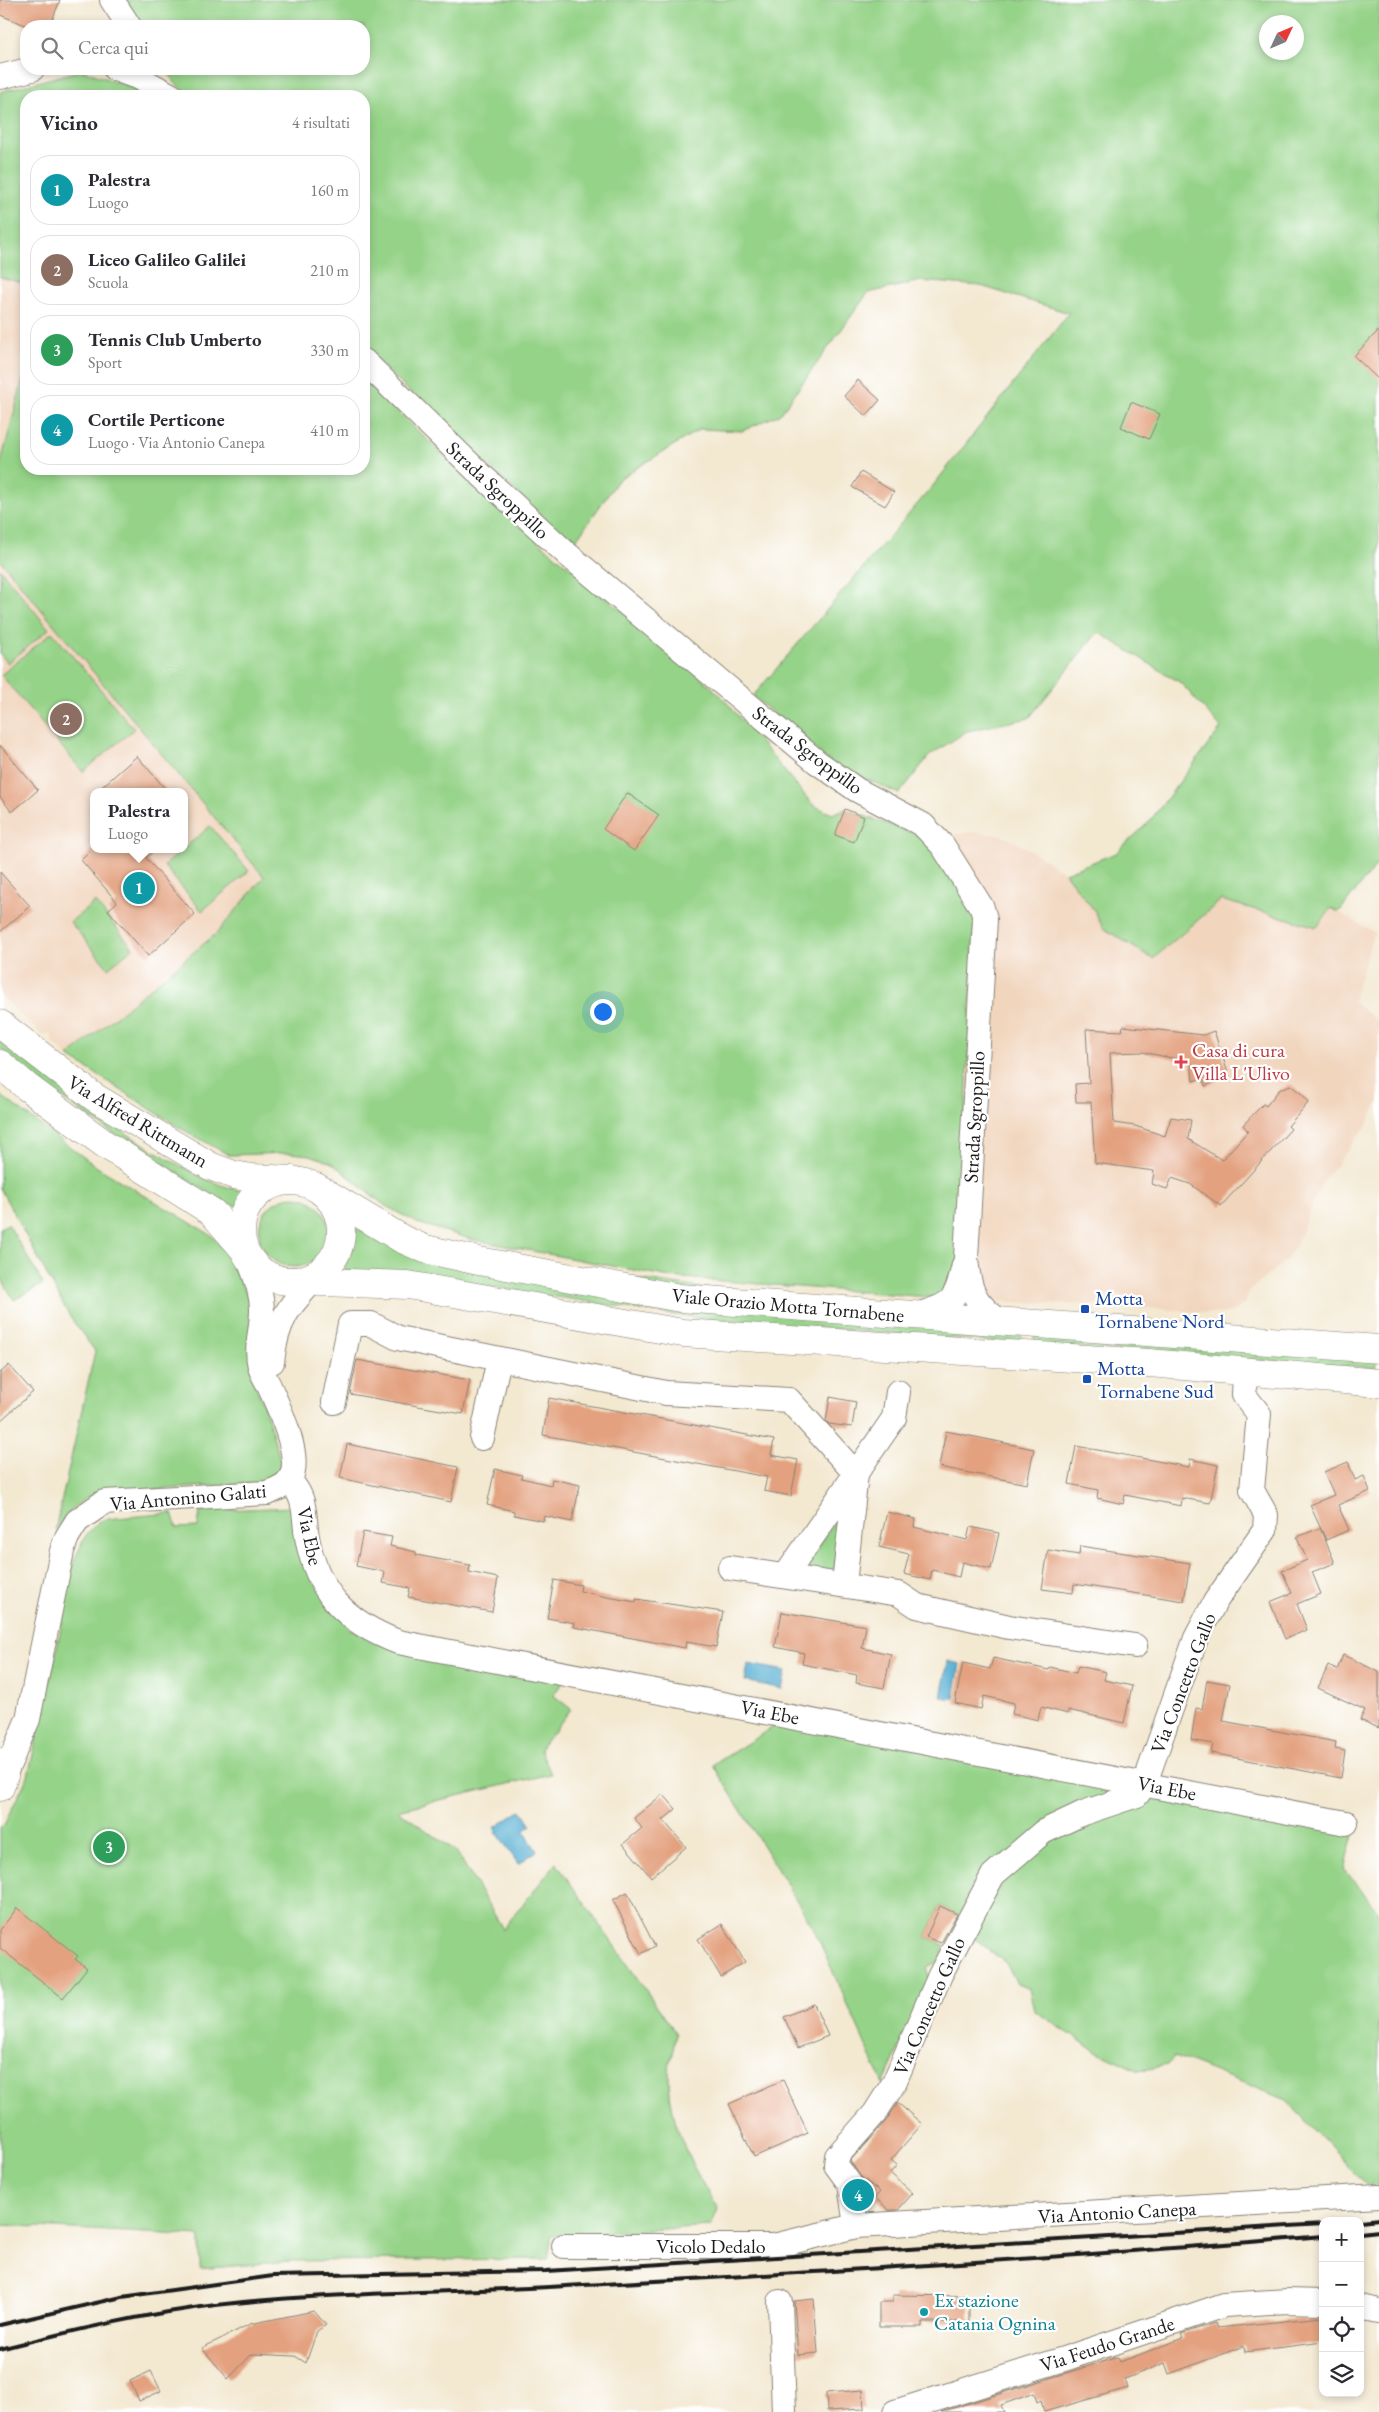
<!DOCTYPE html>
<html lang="it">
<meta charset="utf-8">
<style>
:root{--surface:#fff;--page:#f2f2f3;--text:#2b2b33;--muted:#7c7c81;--line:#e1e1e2;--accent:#7c3aed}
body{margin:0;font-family:"EB Garamond",serif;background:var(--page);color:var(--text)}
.controls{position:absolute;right:15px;bottom:15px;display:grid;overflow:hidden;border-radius:10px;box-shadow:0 2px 8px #0003}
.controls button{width:45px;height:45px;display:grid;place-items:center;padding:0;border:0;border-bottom:1px solid var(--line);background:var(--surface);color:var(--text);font:25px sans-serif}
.compass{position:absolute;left:1259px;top:15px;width:45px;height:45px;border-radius:50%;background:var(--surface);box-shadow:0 2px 8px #0003;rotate:46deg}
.you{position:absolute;left:602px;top:1011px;width:18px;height:18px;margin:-12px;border:4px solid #fff;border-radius:50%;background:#1a73e8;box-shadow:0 0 0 8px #1a73e833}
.badge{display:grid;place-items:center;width:32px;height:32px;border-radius:50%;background:var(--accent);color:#fff;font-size:16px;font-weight:700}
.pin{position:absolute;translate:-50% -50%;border:2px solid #fff;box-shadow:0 1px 5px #0006}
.popup{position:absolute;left:90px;top:788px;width:98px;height:65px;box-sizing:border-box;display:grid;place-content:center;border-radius:10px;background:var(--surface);filter:drop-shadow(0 1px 4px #0005);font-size:16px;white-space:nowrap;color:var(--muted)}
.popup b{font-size:19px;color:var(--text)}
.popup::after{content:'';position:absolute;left:50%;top:100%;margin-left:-10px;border:10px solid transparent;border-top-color:var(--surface)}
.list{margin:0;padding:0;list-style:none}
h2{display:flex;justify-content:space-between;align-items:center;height:65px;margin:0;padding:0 20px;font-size:21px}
h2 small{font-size:16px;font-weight:400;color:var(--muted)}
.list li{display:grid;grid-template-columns:32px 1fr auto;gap:15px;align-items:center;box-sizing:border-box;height:70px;margin:0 10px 10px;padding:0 10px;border:1px solid var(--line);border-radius:20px}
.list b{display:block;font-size:19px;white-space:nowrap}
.list p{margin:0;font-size:16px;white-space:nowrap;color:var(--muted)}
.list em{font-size:16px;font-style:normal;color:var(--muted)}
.icon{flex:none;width:28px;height:28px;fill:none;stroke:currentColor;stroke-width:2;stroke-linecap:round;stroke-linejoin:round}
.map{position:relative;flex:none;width:1379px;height:2412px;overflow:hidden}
.search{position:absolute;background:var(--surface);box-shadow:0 2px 8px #0003;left:20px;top:20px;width:350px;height:55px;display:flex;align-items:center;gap:12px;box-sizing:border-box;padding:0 18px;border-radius:20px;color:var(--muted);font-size:19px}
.panel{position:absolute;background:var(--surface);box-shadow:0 2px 8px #0003;left:20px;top:90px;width:350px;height:385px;border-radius:20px}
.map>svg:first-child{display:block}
</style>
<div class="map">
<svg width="1379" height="2412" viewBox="0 0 1379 2412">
<rect width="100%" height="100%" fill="#fff"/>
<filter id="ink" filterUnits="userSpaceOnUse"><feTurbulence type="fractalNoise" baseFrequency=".02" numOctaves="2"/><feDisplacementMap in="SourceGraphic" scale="10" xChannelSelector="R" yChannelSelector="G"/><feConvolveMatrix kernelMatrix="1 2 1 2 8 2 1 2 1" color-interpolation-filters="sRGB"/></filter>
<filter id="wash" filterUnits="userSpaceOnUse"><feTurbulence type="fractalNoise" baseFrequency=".0096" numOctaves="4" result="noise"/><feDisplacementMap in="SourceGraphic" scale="20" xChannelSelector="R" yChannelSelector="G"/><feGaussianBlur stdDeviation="1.12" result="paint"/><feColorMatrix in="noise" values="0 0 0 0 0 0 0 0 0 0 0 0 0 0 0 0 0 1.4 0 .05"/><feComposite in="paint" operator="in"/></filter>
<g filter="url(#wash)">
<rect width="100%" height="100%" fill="#f3e8d0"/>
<!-- built -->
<g fill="#f1d5bd" fill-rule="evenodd">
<polygon points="0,277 26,284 26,368 0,466"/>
<path d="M0,560L264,877L217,933L68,1056L52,1041V1036L48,1033L42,1035L0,995ZM94,792H184V849H94Z"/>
<polygon points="970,832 1001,835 1029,849 1065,873 1094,910 1103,928 1153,959 1221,900 1317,927 1331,908 1374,932 1353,1001 1379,1023 1379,1101 1367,1125 1320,1186 1296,1245 1285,1261 1250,1290 1244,1304 1235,1311 1222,1314 1135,1307 1128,1296 1107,1294 1095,1305 986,1301 978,1294 945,836"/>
</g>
<!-- green -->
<g fill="#95d388" stroke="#587852" fill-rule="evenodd">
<path d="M119,0H1379V862L1339,912L1331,908L1317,927L1221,900L1153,959L1103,928L1094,910L1065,873L1116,853L1149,822L1221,728L1181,683L1098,632L1029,718L967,731L929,756L899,794L831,763L753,696L932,487L1069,313L981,286L921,281L868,293L780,414L742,431L700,429L619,479L574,543L562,535L380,364L364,344V96H190L174,82L167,69H364V26H137ZM1266,22H1296V52H1266Z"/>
<polygon points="82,70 142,91 148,96 26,96 26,284 0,277 0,92"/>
<polygon points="26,368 26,469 364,469 364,380 509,517 686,664 723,698 813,805 832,814 845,809 918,835 934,849 975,910 959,1259 941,1298 670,1277 474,1240 417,1223 384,1205 332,1163 310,1155 290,1153 229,1155 180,1128 68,1056 217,933 264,877 0,560 0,466"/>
<polygon points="0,569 49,629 8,663 0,654"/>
<polygon points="52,632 134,729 83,772 1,675"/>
<polygon points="210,826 249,871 202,911 164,866"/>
<polygon points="95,902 133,948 108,968 70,922"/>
<path d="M0,1039C50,1083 103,1120 160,1154C187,1170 212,1185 243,1191L244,1194L238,1206C222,1203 198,1186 184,1177C120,1139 56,1098 0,1048Z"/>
<path d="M0,1095L97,1167L211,1235L227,1253L249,1300L251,1314L252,1376L267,1415L281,1463L278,1474L268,1482L94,1494C76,1502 67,1514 55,1530L95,1351L70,1317L0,1188Z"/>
<circle cx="294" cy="1232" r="35"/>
<polygon points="8,1224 43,1284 14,1300 0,1276 0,1228"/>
<polygon points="356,1228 388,1244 1021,1333 1021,1344 688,1317 405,1274 346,1271 344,1269 354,1245"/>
<polygon points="1034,1335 1378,1357 1376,1368 1034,1345"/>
<polygon points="846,1504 833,1573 808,1569 805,1566"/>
<path d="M293,1507L349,1629L563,1682L553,1695L571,1709L540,1749L551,1774L397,1810L456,1851L503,1929L556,1863L676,2033C674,2047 668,2064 669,2078C670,2127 693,2169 718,2209L711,2226L552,2236L548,2259L289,2261L200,2269V2236L0,2225V1828L4,1825L28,1776L54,1663L74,1560L86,1535L98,1522L106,1519L172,1513L177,1528L198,1527L200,1511Z"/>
<polygon points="779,1723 1123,1788 1090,1800 959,1915 940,1906 926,1937 945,1945 939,1961 927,1967 930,1979 883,2084 813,1927 713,1765"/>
<polygon points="1168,1798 1354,1832 1344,1869 1379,1912 1379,2185 1367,2186 1286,2100 1175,2056 1167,2065 1139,2071 1094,2050 1035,2011 1030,1989 1017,1984 1007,1964 969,1934 1011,1866 1088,1818 1112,1818 1116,1805"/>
</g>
<!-- water -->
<g fill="#54aed2" stroke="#386577">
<polygon points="948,1661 960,1664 954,1699 941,1697"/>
<polygon points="748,1664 786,1671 782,1689 745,1681"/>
<polygon points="521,1810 531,1826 524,1831 537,1851 518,1864 494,1828"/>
</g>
<g id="blocks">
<!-- building -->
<g fill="#e3a17f">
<polygon points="0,0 60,0 50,26 28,26 0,15"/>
<polygon points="1379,330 1379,380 1354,356"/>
<polygon points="858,380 880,400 866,416 844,396"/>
<polygon points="1131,402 1160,414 1149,439 1121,427"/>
<polygon points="861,472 894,492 885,506 852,487"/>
<polygon points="0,745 38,790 12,812 0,797"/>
<polygon points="137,756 168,792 96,792"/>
<polygon points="627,793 659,815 634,851 603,829"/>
<polygon points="845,809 864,817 854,842 835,835"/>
<polygon points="93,849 156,849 146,858 195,914 148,956 108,910 117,902 81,860"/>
<polygon points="0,872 30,906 0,932"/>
<polygon points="1123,1026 1203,1035 1214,1031 1229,1076 1205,1086 1203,1078 1193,1081 1191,1062 1142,1052 1110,1053 1114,1123 1135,1126 1165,1136 1171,1117 1191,1120 1188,1139 1222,1160 1248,1131 1243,1125 1263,1104 1266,1106 1279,1090 1290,1085 1302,1094 1309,1102 1288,1126 1291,1129 1221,1206 1190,1184 1172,1178 1167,1189 1152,1184 1154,1171 1095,1163 1091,1102 1076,1102 1075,1084 1089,1083 1086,1029 1122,1031"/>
<polygon points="357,1360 470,1380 463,1414 350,1394"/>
<polygon points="9,1365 33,1392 0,1421 0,1373"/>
<polygon points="830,1397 856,1402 852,1427 829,1424 826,1421"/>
<polygon points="549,1398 774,1440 771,1455 798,1460 791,1496 764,1491 767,1477 543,1435"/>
<polygon points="946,1431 1034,1449 1027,1484 939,1467"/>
<polygon points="347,1444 458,1467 451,1502 340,1478"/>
<polygon points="1076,1446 1189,1467 1190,1459 1218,1465 1210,1503 1182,1498 1181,1506 1125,1495 1123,1504 1097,1498 1098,1490 1069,1484"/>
<polygon points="1348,1462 1355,1480 1364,1476 1370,1491 1338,1505 1349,1530 1326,1540 1310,1505 1334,1495 1324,1472"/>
<polygon points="495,1469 522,1475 521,1478 551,1485 552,1479 580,1485 572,1522 544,1516 543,1521 514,1515 514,1511 487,1505"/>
<polygon points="887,1512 916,1519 914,1527 967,1540 970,1527 999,1533 991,1569 962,1562 959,1577 932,1570 930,1580 904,1574 909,1554 879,1547"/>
<polygon points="1320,1528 1335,1563 1312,1572 1321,1594 1297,1604 1307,1630 1285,1639 1270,1602 1292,1593 1282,1571 1307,1560 1297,1537"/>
<polygon points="363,1532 392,1537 390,1546 416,1552 416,1555 470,1565 469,1572 498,1578 492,1612 408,1597 410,1588 383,1583 385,1572 356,1566"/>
<polygon points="1080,1546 1190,1563 1184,1601 1074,1584 1073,1593 1042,1589 1048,1550 1079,1555"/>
<polygon points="554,1580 581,1585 580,1591 607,1597 636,1602 636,1599 723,1612 716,1647 686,1642 685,1648 574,1627 575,1623 547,1618"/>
<polygon points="782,1612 866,1626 862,1648 891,1654 884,1688 856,1683 857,1675 802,1664 804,1653 775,1647"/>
<polygon points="1343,1655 1379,1672 1379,1728 1360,1720 1365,1710 1318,1688 1328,1666 1337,1670"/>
<polygon points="993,1658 1049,1670 1050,1667 1076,1673 1078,1666 1106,1672 1104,1680 1132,1686 1124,1723 1068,1710 1068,1714 1041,1707 1038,1720 1012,1714 1014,1703 984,1696 981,1709 955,1703 963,1663 990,1669"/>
<polygon points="1207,1680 1230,1684 1223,1721 1336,1742 1335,1749 1345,1751 1341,1778 1211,1753 1213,1744 1191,1740 1196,1708 1202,1709"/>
<polygon points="663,1794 676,1809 663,1820 686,1847 651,1877 623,1844 642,1828 634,1818"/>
<polygon points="627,1892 655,1946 641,1954 613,1900"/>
<polygon points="940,1906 957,1914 941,1943 926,1937"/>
<polygon points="17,1908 78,1956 75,1959 87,1968 63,1998 0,1948 0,1930"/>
<polygon points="722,1924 745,1962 721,1977 698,1939"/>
<polygon points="814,2004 828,2036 798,2048 784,2017"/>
<polygon points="783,2080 808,2133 754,2157 729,2104"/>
<polygon points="898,2103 922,2124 891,2160 897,2165 890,2173 913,2193 898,2210 889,2210 875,2198 880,2192 861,2177 850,2161 885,2122"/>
<polygon points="893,2295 969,2296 969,2322 922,2322 922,2327 879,2327 879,2302 893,2302"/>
<polygon points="814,2299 818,2353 798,2355 794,2301"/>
<polygon points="314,2311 326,2325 317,2331 306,2363 295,2356 252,2354 228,2379 202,2348 250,2324"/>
<polygon points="1323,2317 1323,2342 1245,2352 1244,2346 1169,2374 1165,2363 1125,2379 1128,2388 1044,2412 1041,2400 1037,2402 1034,2393 1001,2405 1004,2412 941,2412 1118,2357 1120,2362 1183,2338 1181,2334 1215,2323 1217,2328"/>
<polygon points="151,2371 161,2391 139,2401 130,2381"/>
<polygon points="863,2390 864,2409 827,2411 826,2393"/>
</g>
</g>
</g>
<g filter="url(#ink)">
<use href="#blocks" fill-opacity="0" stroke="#888276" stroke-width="1"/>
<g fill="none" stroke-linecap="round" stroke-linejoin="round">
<!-- minor casing -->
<g stroke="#888276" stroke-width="26">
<g id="minor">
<polyline points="112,0 129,26"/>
<polyline points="115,69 137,77 172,96"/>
<polyline points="0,77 32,69"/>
<path d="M364,361L478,472L567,554L817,762L857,790L923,825L943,846L982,908L985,919L966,1258C969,1290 973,1301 999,1321"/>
<path d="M919,1314C954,1305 956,1299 964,1265"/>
<path d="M272,1362C277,1314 294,1301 325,1268"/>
<polyline points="334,1402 350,1324 371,1324 398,1338 666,1393 789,1400 856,1474 844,1584"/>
<polyline points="482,1438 499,1359"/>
<path d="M289,1480C307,1499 303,1512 307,1537C317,1593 346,1622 398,1642L1346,1823"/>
<polyline points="730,1568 899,1594 917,1606 1009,1627 1135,1646"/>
<polyline points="786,1575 894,1418 898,1392"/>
<path d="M4,1776L28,1719L62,1551L67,1537L77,1521L104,1502L267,1493C274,1490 285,1487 290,1479C303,1458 279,1408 270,1388C267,1381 262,1374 260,1367C255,1348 262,1329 262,1310C262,1292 255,1274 248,1258"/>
<polyline points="856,2226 850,2184 836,2165 837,2156 875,2113 894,2083 940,1975 993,1875 1043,1832 1083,1813 1137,1795 1145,1783 1196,1638 1215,1602 1265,1530 1266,1515 1252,1490 1259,1414 1244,1395 1245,1372"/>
<polyline points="564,2246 774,2246 856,2226 1379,2196"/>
<polyline points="780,2302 784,2412"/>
<polyline points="1360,2307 1379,2311"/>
<polyline points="895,2412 1064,2359 1224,2305 1287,2301 1323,2302"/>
</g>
</g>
<!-- major casing -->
<g stroke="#888276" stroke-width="29">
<g id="major">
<polyline points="0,1024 94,1097 210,1166 234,1175 252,1178 293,1180"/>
<polyline points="0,1064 27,1087 106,1145 212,1212 243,1248"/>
<circle cx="291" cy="1231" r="50"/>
<polyline points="316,1187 402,1239 425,1249 479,1261 680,1298 1379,1349"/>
<polyline points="293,1281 408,1285 683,1333 1149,1363 1379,1383"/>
<polyline points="0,1762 4,1776 0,1787"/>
</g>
</g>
<!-- minor -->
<use href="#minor" stroke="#fff" stroke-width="24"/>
<!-- major -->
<use href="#major" stroke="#fff" stroke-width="28"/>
<!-- rail -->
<g stroke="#1c1c1c" stroke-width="4">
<polyline points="1360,2221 1379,2219"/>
<polyline points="1360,2233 1379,2231"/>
<polyline points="0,2325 122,2297 273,2276 546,2271 1323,2224"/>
<path d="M0,2349C71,2331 143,2314 216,2305C327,2292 438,2293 549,2287C807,2273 1065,2258 1323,2236"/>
</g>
</g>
</g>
<!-- markers -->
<path fill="#e0444e" stroke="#fff" stroke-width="2" d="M1178.5 1054.5h5v5h5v5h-5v5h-5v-5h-5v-5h5z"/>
<g fill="#1a4fb4" stroke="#fff" stroke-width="2">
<rect x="1080" y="1304" width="10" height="10" rx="2.5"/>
<rect x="1082" y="1374" width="10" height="10" rx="2.5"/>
</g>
<circle fill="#0f9aa8" stroke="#fff" stroke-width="2" cx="924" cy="2312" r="5"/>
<g text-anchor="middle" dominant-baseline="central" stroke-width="4.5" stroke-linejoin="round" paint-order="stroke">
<!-- street labels -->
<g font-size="20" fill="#1c1c1c" stroke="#fff">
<text transform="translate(498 490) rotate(43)">Strada Sgroppillo</text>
<text transform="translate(808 750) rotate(37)">Strada Sgroppillo</text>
<text transform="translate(974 1117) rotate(-87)">Strada Sgroppillo</text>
<text transform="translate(138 1121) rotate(31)">Via Alfred Rittmann</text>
<text transform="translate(788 1305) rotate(5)">Viale Orazio Motta Tornabene</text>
<text transform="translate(188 1497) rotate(-5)">Via Antonino Galati</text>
<text transform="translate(310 1536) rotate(78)">Via Ebe</text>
<text transform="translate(1183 1683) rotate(-69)">Via Concetto Gallo</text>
<text transform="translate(770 1712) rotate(11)">Via Ebe</text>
<text transform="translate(1167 1788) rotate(11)">Via Ebe</text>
<text transform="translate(929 2006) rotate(-66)">Via Concetto Gallo</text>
<text transform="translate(1117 2212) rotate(-3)">Via Antonio Canepa</text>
<text x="711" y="2246">Vicolo Dedalo</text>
<text transform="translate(1107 2344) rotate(-18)">Via Feudo Grande</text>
</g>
<!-- health labels -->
<g font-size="20" fill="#be3a42" stroke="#fff" text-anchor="start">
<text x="1192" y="1050">Casa di cura<tspan x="1192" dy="23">Villa L'Ulivo</tspan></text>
</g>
<!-- transit labels -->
<g font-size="20" fill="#164399" stroke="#fff" text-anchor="start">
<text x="1095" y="1298">Motta<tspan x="1095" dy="23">Tornabene Nord</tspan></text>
<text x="1097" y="1368">Motta<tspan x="1097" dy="23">Tornabene Sud</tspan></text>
</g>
<!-- culture labels -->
<g font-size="20" fill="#0d838f" stroke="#fff" text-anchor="start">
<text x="934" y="2300">Ex stazione<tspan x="934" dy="23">Catania Ognina</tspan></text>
</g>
</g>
</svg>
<div class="controls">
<button>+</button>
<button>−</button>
<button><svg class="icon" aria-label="locate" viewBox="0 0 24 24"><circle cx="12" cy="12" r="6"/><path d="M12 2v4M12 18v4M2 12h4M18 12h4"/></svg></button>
<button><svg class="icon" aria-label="layers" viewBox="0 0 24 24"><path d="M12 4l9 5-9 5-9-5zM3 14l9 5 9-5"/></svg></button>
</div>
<svg class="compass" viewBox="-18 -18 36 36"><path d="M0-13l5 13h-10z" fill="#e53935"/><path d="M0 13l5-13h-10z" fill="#7c7c81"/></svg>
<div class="you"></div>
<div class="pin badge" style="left:139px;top:888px;background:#0f9aa8">1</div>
<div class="popup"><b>Palestra</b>Luogo</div>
<div class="pin badge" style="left:66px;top:719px;background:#8d6e63">2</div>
<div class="pin badge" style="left:109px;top:1847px;background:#2e9e5b">3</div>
<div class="pin badge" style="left:858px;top:2195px;background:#0f9aa8">4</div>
<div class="search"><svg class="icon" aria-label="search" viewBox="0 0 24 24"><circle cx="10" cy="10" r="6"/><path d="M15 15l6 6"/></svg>Cerca qui</div>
<section class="panel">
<h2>Vicino<small>4 risultati</small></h2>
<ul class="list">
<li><span class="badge" style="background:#0f9aa8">1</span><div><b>Palestra</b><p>Luogo</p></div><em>160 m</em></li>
<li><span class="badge" style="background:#8d6e63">2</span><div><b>Liceo Galileo Galilei</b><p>Scuola</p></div><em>210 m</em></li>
<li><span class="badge" style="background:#2e9e5b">3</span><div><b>Tennis Club Umberto</b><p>Sport</p></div><em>330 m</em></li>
<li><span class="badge" style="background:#0f9aa8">4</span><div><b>Cortile Perticone</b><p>Luogo · Via Antonio Canepa</p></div><em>410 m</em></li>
</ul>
</section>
</div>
